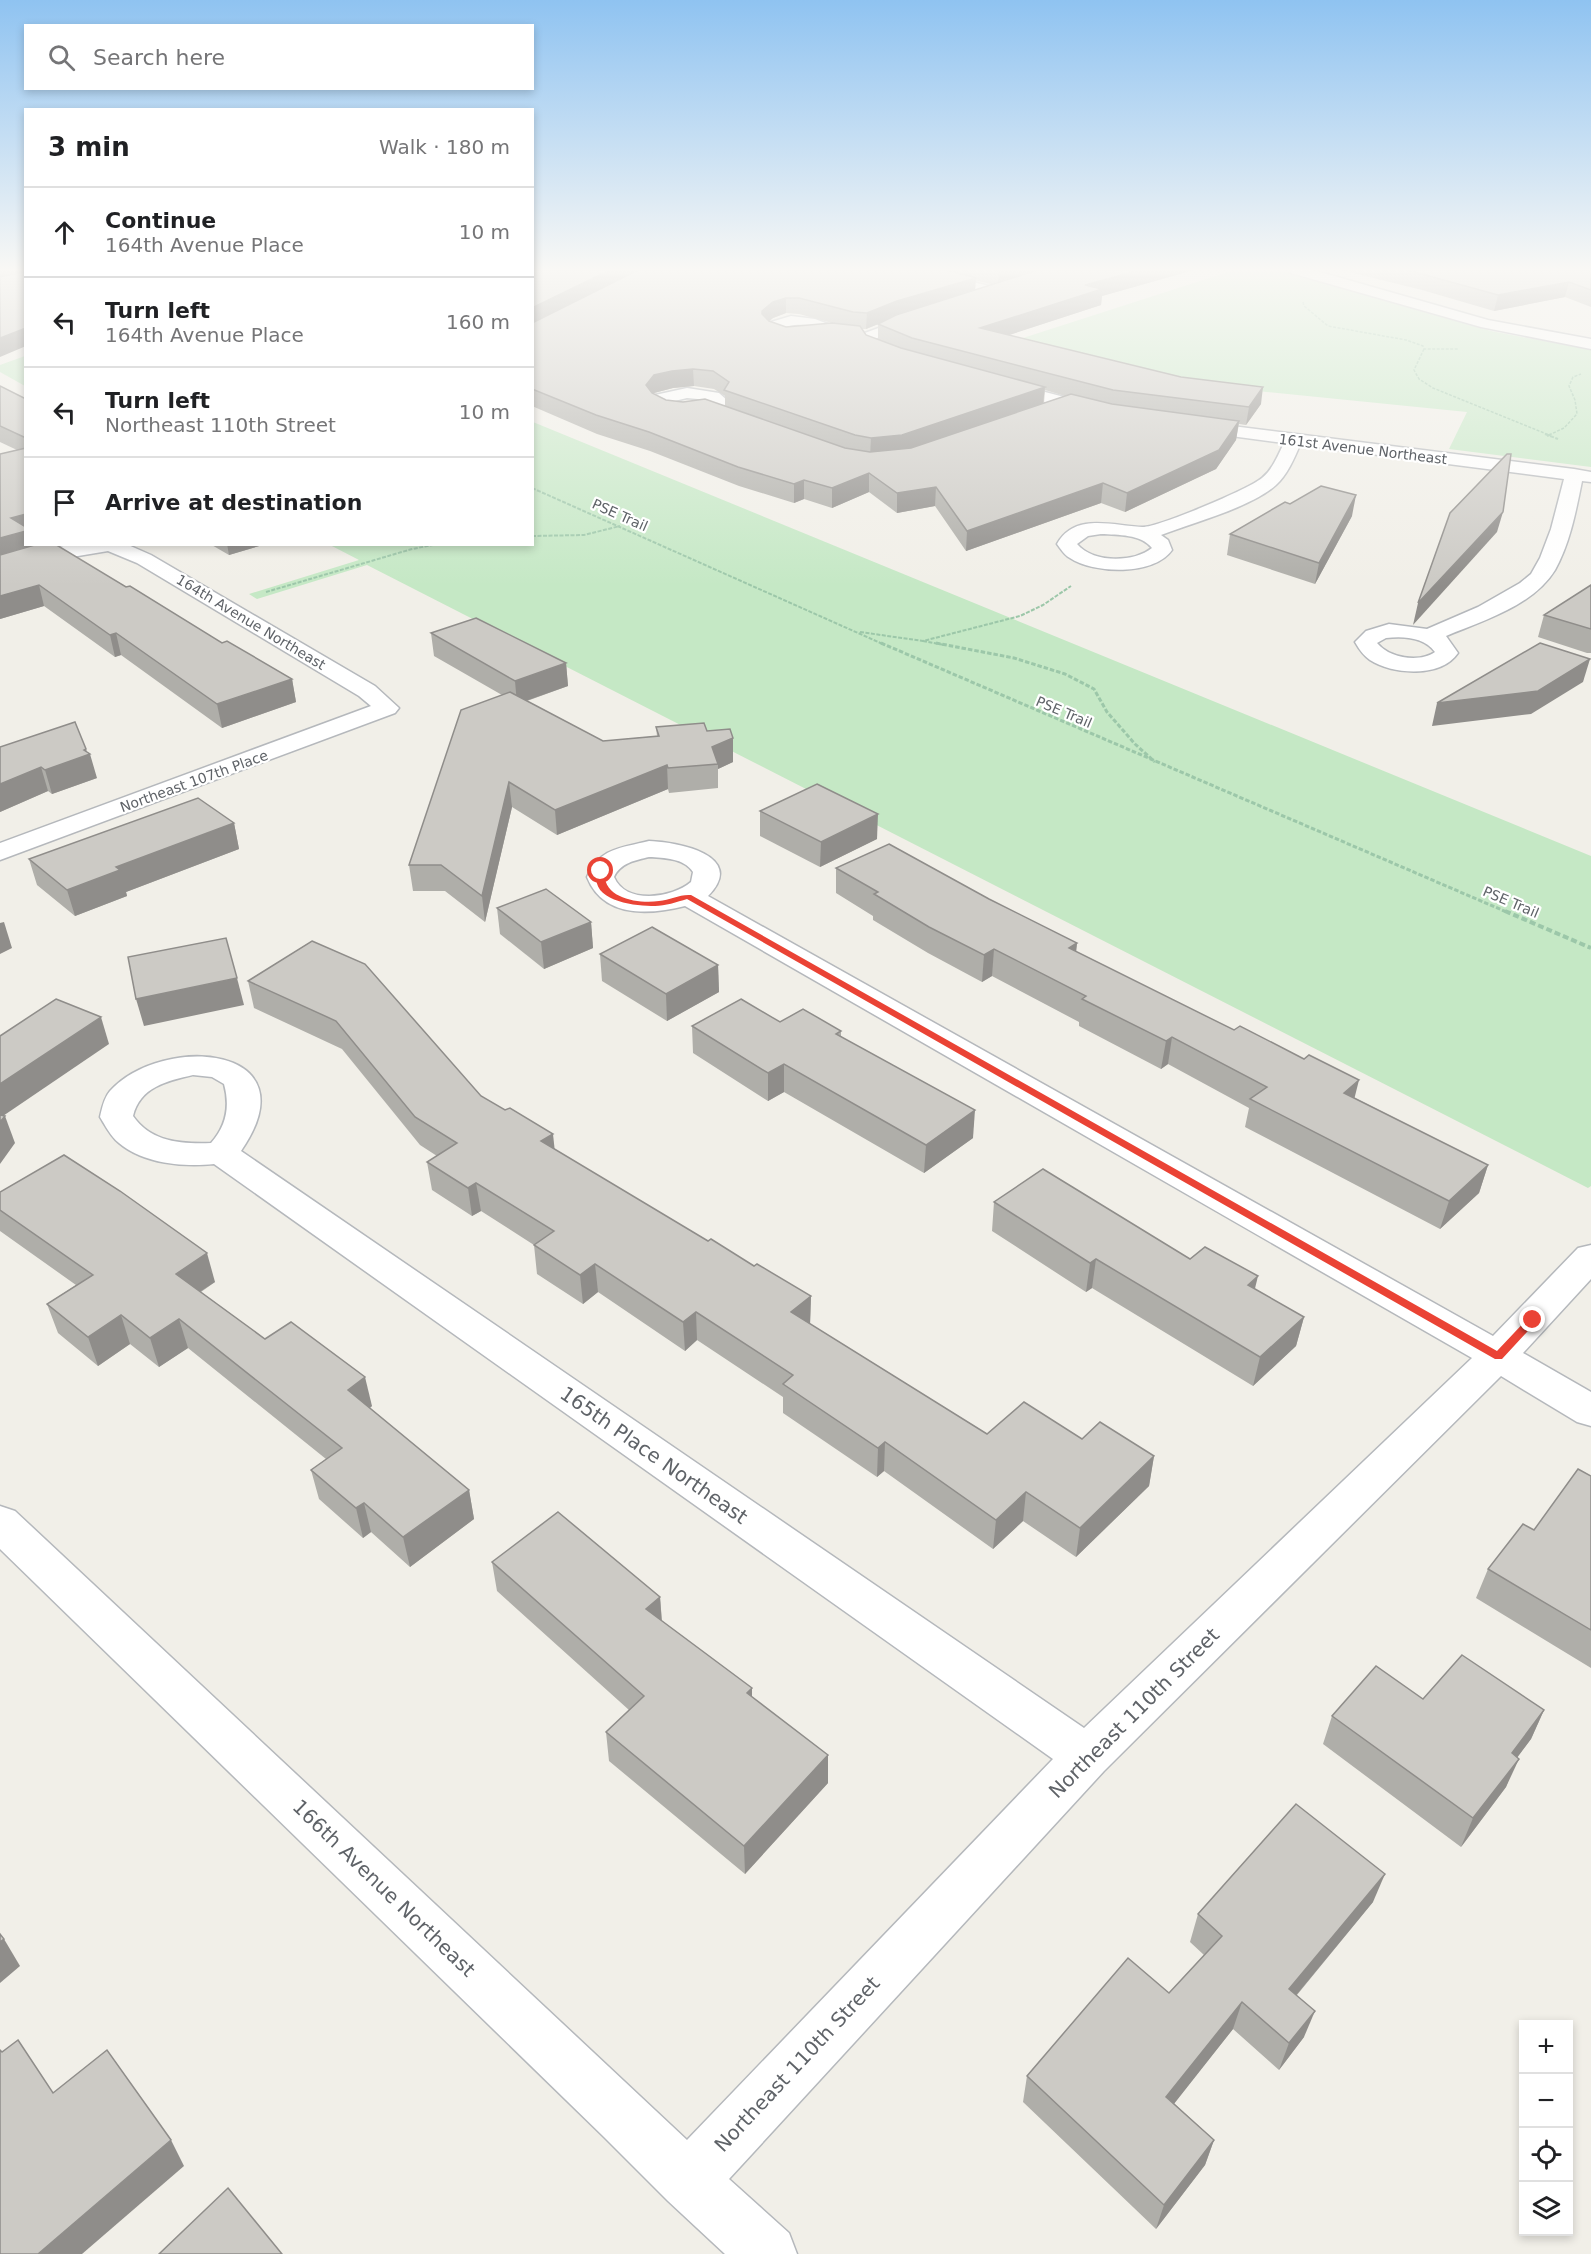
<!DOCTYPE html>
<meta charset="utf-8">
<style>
:root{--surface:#fff;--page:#f2f2f2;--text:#202124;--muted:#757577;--line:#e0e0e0}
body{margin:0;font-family:"DejaVu Sans",sans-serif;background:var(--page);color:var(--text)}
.controls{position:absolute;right:18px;bottom:18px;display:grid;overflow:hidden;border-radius:0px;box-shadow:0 3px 9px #0003}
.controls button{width:54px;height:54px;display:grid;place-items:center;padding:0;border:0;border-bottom:2px solid var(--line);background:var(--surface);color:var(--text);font:30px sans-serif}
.stop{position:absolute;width:18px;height:18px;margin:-14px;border:4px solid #ea4335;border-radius:50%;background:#fff}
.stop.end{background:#ea4335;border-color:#fff;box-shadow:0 2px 6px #0008}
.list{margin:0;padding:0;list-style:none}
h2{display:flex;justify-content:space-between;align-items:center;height:78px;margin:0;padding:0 24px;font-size:26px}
h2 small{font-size:20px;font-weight:400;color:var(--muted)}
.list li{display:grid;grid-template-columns:39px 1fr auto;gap:18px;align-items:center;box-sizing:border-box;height:90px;padding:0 24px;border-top:2px solid var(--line)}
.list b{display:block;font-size:22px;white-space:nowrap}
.list p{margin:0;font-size:20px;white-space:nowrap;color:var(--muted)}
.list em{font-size:20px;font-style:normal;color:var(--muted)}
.icon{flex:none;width:33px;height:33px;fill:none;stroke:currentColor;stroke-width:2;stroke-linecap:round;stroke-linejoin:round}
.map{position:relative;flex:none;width:1591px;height:2254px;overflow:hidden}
.search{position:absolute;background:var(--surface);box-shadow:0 3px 9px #0003;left:24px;top:24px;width:510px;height:66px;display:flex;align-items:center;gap:15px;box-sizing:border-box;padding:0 21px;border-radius:0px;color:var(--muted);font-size:22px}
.panel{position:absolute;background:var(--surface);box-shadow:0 3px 9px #0003;left:24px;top:108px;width:510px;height:438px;border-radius:0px}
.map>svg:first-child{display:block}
</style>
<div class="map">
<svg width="1591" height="2254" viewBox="0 0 1591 2254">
<rect width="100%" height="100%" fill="#f1efe8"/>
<!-- green -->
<g fill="#c5e8c5">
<polygon points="1234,270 1274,270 1289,273 1491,331 1591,350 1591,467 1449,449 1467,412 1168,382 1014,341"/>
<polygon points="25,356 25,386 0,372 0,365"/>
<polygon points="533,422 1591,856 1591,1186 1588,1188 367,565 257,599 249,594 359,560 330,545 532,544"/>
</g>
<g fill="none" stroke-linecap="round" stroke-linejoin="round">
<!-- minor casing -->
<g stroke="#b5b8bc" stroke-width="3">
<g id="minor">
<polygon points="882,270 929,271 1005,290 1007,293 1000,297 929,279 909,280"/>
<polygon points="1290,270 1313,270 1488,320 1591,339 1591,349 1481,327 1291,273"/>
<polygon points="920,313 925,314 927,317 925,320 872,340 867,341 860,337 862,334"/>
<path d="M791,316L815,319L833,326L835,332L828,336C825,336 823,333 820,331C811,322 790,324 780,329L810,334L812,337L805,341L770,336L764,329L771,322Z"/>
<polygon points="1002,381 1103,407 1105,411 1097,416 996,389 994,386"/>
<path d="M687,388L719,393L728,401C713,422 665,426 649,404L655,395ZM687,398L708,400L710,402C697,410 680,410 666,403Z"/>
<path d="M1192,421L1574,469L1591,472V482L1582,481C1576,511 1570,543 1555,570C1533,606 1482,621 1446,636L1458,653C1441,678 1393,675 1370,660C1363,655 1359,649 1355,642L1366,631L1389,624L1427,629L1478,607L1520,583L1531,574L1540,558L1551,529L1564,479L1300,445C1294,459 1287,475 1276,485C1252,507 1192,523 1161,535L1168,540L1172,550C1154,576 1094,574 1070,558C1064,555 1061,549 1057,544C1075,512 1113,526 1142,527C1157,528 1249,489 1262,478C1273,469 1278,455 1284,443L1186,430L1184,426L1186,422ZM1101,534C1118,535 1141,534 1152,548C1133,563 1093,563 1077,544L1088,536ZM1386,638C1403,636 1424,637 1435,652C1419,663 1389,658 1377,643Z"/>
<polygon points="75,544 126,544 151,555 375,686 399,708 395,713 0,860 0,843 371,706 359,696 137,563 108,551 54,560 0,575 0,563 52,548"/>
<path d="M649,841C677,842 748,855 708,896L1493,1336L1578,1248L1591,1245V1279L1523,1353L1591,1392V1426L1577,1422L1501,1376L1104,1771L729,2179L789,2233L797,2254H725L668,2201L604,2137L0,1549V1506L15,1511L687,2140L1053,1759L214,1164C184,1167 144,1164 119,1143C111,1137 105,1125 100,1117C102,1108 104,1098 110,1091C163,1033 314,1045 241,1151L1084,1728L1472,1358L685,906C649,915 603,918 587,877C599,848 621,848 649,841ZM649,857C664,858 684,858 693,872L691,882C672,898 626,905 614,877C620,863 636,860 649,857ZM193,1075L212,1077L224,1084C230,1106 227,1125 211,1143C181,1144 151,1142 133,1116C140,1087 167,1081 193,1075Z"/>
</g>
</g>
<!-- path-far3 -->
<g stroke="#9cc7a9" stroke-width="1.5" stroke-dasharray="3 1.5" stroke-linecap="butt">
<polyline points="1303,302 1304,306 1328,326 1406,340 1423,346 1424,349 1458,349"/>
<polyline points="1424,349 1414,370 1419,379 1433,388 1549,435"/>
<polyline points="1549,435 1564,428 1577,414 1575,400 1569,386 1573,377 1581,374"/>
</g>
<!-- path-far2 -->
<g stroke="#9cc7a9" stroke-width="2" stroke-dasharray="4 1.5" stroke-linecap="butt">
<polyline points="1545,434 1558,439"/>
<polyline points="1547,436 1552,434"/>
<polyline points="532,488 885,645"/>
<polyline points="532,536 584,535 620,526"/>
<polyline points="266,592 412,549 438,544"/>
<polyline points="860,632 923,641 1020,616 1043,605 1071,586"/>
<polyline points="923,641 944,645"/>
</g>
<!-- path-far1 -->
<g stroke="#9cc7a9" stroke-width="3" stroke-dasharray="4.5 2" stroke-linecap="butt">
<polyline points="881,643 1509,913"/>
<polyline points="936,643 1014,658 1065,674 1094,689 1107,712 1135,744 1155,762"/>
</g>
<!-- path -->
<polyline stroke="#9cc7a9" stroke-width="4" stroke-dasharray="6 3" stroke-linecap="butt" points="1505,911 1591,948"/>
<!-- minor -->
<use href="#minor" fill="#fff" fill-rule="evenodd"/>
</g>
<!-- wall -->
<g fill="#afaea9" fill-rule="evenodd">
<path d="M532,270H1194L1102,296L1101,305L1008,335L1261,404L1246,425L1239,424L1236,440L1216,469L1125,512L1101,503L966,551L935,506L897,513L869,492L832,508L804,499L794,503L739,486L650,451L597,434L532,406ZM975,280L993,285L975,290ZM786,313L799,314L832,323L786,327L769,321L773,318ZM878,324V340L866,335L862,329H866ZM694,386L714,389L725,396V406L666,400L654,394V393L673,388ZM1045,390L1065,396L1044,403Z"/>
<polygon points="1341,270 1591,270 1591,307 1565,297 1494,311 1422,290"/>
<polygon points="0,386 26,399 26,544 35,545 126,587 222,643 292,679 296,702 222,728 121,655 115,657 44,606 0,619 0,454 17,450 0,442"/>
<polygon points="1352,516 1315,584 1227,555 1230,534"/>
<polygon points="210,544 266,544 229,555"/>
<polygon points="1591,585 1591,653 1587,653 1538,637 1544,615"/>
<polygon points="431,633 566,663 568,686 527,701 603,741 657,736 656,727 707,731 733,762 718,769 718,788 669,793 668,789 557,835 512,807 485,922 445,891 413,891 409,865 502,695 434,656"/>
<polygon points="0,747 97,778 52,794 48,791 0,812"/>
<polygon points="760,811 877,839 820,867 760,836"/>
<polygon points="234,823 239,849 126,892 127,896 75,916 37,885 29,859"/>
<polygon points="836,868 989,899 1077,943 1076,952 1355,1098 1488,1165 1479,1193 1440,1229 1245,1127 1249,1108 1168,1064 1161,1069 1079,1026 1079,1022 992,976 982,982 928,953 873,920 873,916 836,893"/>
<polygon points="497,908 591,922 593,948 544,969 500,934"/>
<polygon points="312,941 481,1096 555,1150 708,1241 811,1296 810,1324 987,1434 1082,1439 1154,1456 1149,1486 1076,1557 1023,1521 993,1549 884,1471 877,1477 783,1413 783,1397 697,1340 685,1351 598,1292 583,1304 537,1274 534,1245 481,1211 472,1216 432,1190 427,1162 437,1156 420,1145 342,1049 254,1008 248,981"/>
<polygon points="600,954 718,965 719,992 667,1021 602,981"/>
<polygon points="780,1022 841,1031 841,1036 973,1138 924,1173 784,1092 768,1101 693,1053 692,1026"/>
<polygon points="0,1192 215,1282 201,1292 265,1339 372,1406 370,1408 469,1490 474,1519 410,1567 371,1532 363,1538 319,1499 311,1470 326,1459 188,1348 159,1367 130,1344 98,1366 58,1333 47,1304 76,1285 0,1231"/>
<polygon points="994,1202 1190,1259 1255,1289 1304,1317 1296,1346 1253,1386 1092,1288 1086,1292 992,1231"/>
<polygon points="1591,1476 1591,1668 1476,1598 1488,1569 1534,1530"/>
<polygon points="492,1562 660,1597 662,1621 752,1697 828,1755 828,1783 745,1874 609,1761 606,1732 629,1710 497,1591"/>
<polygon points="1423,1699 1544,1710 1531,1739 1517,1757 1506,1787 1461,1847 1323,1744 1332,1716"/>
<polygon points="1373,1902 1297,1995 1304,2037 1279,2070 1233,2029 1174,2103 1214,2140 1205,2165 1156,2229 1023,2102 1027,2076 1169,1993 1204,1955 1190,1942 1198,1914"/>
</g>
<!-- shaded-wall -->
<g fill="#8f8d8a">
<polygon points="0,270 24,270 26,276 0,282"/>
<polygon points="610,270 642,270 532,325 532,308"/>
<polygon points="999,270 1048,270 998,286"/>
<polygon points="1140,270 1194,270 1102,296 1101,305 979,345 980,328 1085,285"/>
<polygon points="976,278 975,293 896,317 866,329 867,313 897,301"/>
<polygon points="1569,282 1565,297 1494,311 1498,295"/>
<polygon points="786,298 786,313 773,318 762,327 762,311 773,302"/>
<polygon points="26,328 26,346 0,357 0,338"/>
<polygon points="693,369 694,386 673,388 654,393 647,403 646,385 654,375 672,371"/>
<polygon points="1045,387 1043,404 902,454 870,457 871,438"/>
<polygon points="1263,387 1261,404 1246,425 1249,407"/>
<polygon points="1239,421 1236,440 1216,469 1125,512 1127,493"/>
<polygon points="869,473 869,492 832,508 832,488"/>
<polygon points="804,480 804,499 794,503 794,484"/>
<polygon points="1103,483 1101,503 966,551 967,531"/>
<polygon points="936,487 935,506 897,513 897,493"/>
<polygon points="1356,495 1352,516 1315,584 1319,563"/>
<polygon points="1503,512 1497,532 1413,625 1418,603"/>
<polygon points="26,514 26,544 34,544 36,550 0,561 0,538 11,518"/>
<polygon points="227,544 266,544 229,555"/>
<polygon points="39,585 44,606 0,619 0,596"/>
<polygon points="116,633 121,655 115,657 110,635"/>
<polygon points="1590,659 1583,682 1531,714 1432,726 1437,703"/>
<polygon points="566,663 568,686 517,704 515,681"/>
<polygon points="292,679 296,702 222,728 217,704"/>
<polygon points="733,738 733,762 718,769 718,764 712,747"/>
<polygon points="86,749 88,755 90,754 97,778 52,794 45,770"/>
<polygon points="667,765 668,789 557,835 555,810"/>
<polygon points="41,767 48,791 0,812 0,784"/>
<polygon points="509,782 512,807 485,922 482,896"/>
<polygon points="878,814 877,839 820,867 821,842"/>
<polygon points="234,823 239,849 126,892 127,896 75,916 67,890 116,867"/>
<polygon points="4,922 12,948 0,954 0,923"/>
<polygon points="591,922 593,948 544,969 541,942"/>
<polygon points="1077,943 1074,970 1069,948"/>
<polygon points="994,949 992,976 982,982 984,955"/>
<polygon points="718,965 719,992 667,1021 666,994"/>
<polygon points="237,978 244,1005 144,1026 136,999"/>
<polygon points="101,1017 109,1044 0,1118 0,1084"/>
<polygon points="1172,1037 1168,1064 1161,1069 1166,1041"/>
<polygon points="784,1064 784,1092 768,1101 768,1073"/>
<polygon points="1359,1080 1352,1108 1344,1093"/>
<polygon points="975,1110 973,1138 924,1173 926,1145"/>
<polygon points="5,1116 15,1143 0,1164 0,1122"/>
<polygon points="553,1134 556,1162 541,1141"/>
<polygon points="1488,1165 1479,1193 1440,1229 1449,1201"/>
<polygon points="476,1183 481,1211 472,1216 468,1188"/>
<polygon points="207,1253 215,1282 184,1302 176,1274"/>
<polygon points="1096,1259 1092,1288 1086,1292 1090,1263"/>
<polygon points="595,1264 598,1292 583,1304 580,1275"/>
<polygon points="1258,1276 1251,1305 1248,1285"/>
<polygon points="811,1296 810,1325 791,1312"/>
<polygon points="696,1312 697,1340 685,1351 683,1322"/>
<polygon points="121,1315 130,1344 98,1366 88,1337"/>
<polygon points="1304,1317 1296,1346 1253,1386 1260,1357"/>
<polygon points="179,1319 188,1348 159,1367 150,1338"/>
<polygon points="365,1377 372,1406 355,1419 348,1390"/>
<polygon points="885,1442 884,1471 877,1477 878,1448"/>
<polygon points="1154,1456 1149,1486 1076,1557 1080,1528"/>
<polygon points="469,1490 474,1519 410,1567 403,1537"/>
<polygon points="1026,1492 1023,1521 993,1549 996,1520"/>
<polygon points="364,1503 371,1532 363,1538 356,1508"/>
<polygon points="660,1597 662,1626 646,1609"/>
<polygon points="752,1688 752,1717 747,1693"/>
<polygon points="1544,1710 1531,1739 1499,1782 1512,1753"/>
<polygon points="828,1755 828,1783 745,1874 744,1846"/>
<polygon points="1519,1759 1506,1787 1461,1847 1473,1818"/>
<polygon points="1385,1874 1373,1902 1279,2016 1289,1989"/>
<polygon points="4,1939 20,1966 0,1983 0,1942"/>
<polygon points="1242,2002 1233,2029 1159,2123 1166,2097"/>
<polygon points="1315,2011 1304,2037 1279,2070 1289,2043"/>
<polygon points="171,2140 184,2166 82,2254 38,2254"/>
<polygon points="1214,2140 1205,2165 1156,2229 1164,2205"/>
</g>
<!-- building -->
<g fill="#cccac5" stroke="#8f8d8a" stroke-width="1.5">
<polygon points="24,270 26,270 26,328 0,338 0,277 24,272"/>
<polygon points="532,270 610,270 532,308"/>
<polygon points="638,270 947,270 976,278 897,301 867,313 853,312 799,298 786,298 773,302 762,311 762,314 769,321 786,327 832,323 860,326 866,335 901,348 1045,387 902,435 871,438 855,435 724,390 729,382 713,371 693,369 672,371 654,375 646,385 652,393 666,400 683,402 705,399 845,448 870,452 911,448 1071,394 1112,404 1239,421 1219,450 1127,493 1103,483 967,531 936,487 897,493 869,473 832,488 804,480 794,484 738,467 649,432 596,415 532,389 532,323"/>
<polygon points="1038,270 1140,270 1085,285 1102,289 980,328 1181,377 1263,387 1249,407 1113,390 912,338 878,324 896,315"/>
<polygon points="1407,270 1591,270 1591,290 1569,282 1498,295"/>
<polygon points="0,386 26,399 26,438 0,426"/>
<polygon points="26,448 26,514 11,518 26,527 26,531 0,538 0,454"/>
<polygon points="1507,454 1511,454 1503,512 1418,603 1450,513"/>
<polygon points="1321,486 1356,495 1319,563 1230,534 1285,502 1290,504"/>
<polygon points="38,544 55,544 126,587 130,586 222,643 227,641 292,679 217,704 116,633 110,635 39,585 0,596 0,555"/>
<polygon points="1591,585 1591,629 1544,615"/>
<polygon points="476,618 566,663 515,681 431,633"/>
<polygon points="1540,643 1590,659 1538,691 1437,703"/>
<polygon points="510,692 603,741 659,736 656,727 704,723 707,731 730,729 733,738 712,747 718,764 668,768 667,765 555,810 509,782 482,896 441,865 409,865 461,710"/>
<polygon points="75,722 86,749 84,750 90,754 45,770 41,767 0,784 0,747"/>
<polygon points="817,784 878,814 821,842 760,811"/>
<polygon points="198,798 234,823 116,867 120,870 67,890 29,859"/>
<polygon points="889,844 989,899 1077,943 1069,948 1234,1030 1240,1026 1304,1059 1309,1055 1359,1080 1344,1093 1488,1165 1449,1201 1250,1099 1267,1087 1172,1037 1166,1041 1082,999 1086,996 994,949 984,955 929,927 874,894 878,892 836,868"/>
<polygon points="546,889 591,922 541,942 497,908"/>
<polygon points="652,927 718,965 666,994 600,954"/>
<polygon points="226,938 237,978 136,999 128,957"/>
<polygon points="312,941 365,964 481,1096 505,1110 510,1108 553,1134 541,1141 708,1241 711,1239 754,1266 757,1264 811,1296 791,1312 987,1434 1024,1402 1082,1439 1100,1422 1154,1456 1080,1528 1026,1492 996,1520 885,1442 878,1448 783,1384 793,1375 696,1312 683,1322 595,1264 580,1275 534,1245 554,1231 476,1183 468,1188 427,1162 457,1143 415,1117 336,1021 248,981"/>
<polygon points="56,999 101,1017 0,1084 0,1036"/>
<polygon points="741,999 780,1022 803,1009 841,1031 836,1034 975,1110 926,1145 784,1064 768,1073 692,1026"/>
<polygon points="0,1115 5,1116 0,1122"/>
<polygon points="64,1155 120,1191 207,1253 176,1274 265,1339 291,1322 365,1377 348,1390 469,1490 403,1537 364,1503 356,1508 311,1470 342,1448 179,1319 150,1338 121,1315 88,1337 47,1304 93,1275 0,1210 0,1192"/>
<polygon points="1043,1169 1190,1259 1205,1247 1258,1276 1248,1285 1304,1317 1260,1357 1096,1259 1090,1263 994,1202"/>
<polygon points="1578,1469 1591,1476 1591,1630 1488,1569 1523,1524 1534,1530"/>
<polygon points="558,1512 660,1597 646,1609 752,1688 747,1693 828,1755 744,1846 606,1732 644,1696 492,1562"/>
<polygon points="1462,1655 1544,1710 1512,1753 1519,1759 1473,1818 1332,1716 1376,1666 1423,1699"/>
<polygon points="1296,1804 1385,1874 1289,1989 1315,2011 1289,2043 1242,2002 1166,2097 1214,2140 1164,2205 1027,2076 1128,1958 1169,1993 1222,1936 1198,1914"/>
<polygon points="0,1934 4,1939 0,1942"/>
<polygon points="18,2040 53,2093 107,2050 171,2140 38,2254 0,2254 0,2050 2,2052"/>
<polygon points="228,2188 282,2254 159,2254"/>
</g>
<!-- sky -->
<linearGradient id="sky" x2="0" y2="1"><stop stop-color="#8fc3f1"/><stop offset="0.46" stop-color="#f9f8f5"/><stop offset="1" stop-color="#f9f8f5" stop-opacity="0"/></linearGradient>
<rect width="1591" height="586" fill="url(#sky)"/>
<!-- route -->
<path fill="#ea4335" d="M598,870L605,871C601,898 638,904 659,901C670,900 680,894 691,895L1497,1351L1529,1317L1533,1316L1538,1320L1502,1359H1495L687,899C677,902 665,906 655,906C634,906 587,901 598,870Z"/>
<g text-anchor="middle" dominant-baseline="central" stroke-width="4.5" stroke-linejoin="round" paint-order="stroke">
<!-- far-street labels -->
<g font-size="14" fill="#5f6368" stroke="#fff">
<text transform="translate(1363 449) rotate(7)">161st Avenue Northeast</text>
<text transform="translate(620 515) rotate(24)">PSE Trail</text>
<text transform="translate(251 622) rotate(31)">164th Avenue Northeast</text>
<text transform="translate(1064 712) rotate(23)">PSE Trail</text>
<text transform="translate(194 781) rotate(-20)">Northeast 107th Place</text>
<text transform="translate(1511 902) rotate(23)">PSE Trail</text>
</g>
<!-- near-street labels -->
<g font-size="20" fill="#5f6368" stroke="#fff">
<text transform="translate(654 1455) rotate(35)">165th Place Northeast</text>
<text transform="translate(1134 1713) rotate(-45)">Northeast 110th Street</text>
<text transform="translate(384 1888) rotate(44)">166th Avenue Northeast</text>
<text transform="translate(797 2064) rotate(-47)">Northeast 110th Street</text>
</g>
</g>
</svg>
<div class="controls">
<button>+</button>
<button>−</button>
<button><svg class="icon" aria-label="locate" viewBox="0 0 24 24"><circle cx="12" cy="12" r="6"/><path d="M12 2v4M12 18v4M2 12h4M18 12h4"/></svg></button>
<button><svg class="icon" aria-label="layers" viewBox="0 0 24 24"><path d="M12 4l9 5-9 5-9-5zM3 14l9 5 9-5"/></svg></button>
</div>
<div class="stop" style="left:601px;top:871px"></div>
<div class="stop end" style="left:1533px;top:1320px"></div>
<div class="search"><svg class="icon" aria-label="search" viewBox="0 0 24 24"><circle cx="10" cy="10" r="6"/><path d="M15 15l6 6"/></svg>Search here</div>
<section class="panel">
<h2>3 min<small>Walk · 180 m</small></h2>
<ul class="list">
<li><svg class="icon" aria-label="ahead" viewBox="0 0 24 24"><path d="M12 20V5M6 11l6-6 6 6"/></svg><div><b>Continue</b><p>164th Avenue Place</p></div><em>10 m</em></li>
<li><svg class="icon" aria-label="left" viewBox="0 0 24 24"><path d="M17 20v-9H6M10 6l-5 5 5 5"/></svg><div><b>Turn left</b><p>164th Avenue Place</p></div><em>160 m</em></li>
<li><svg class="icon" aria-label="left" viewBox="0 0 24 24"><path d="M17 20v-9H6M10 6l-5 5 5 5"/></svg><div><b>Turn left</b><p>Northeast 110th Street</p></div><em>10 m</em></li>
<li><svg class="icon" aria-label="arrive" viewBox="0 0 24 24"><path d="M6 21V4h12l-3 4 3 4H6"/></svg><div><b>Arrive at destination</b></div></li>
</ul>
</section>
</div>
